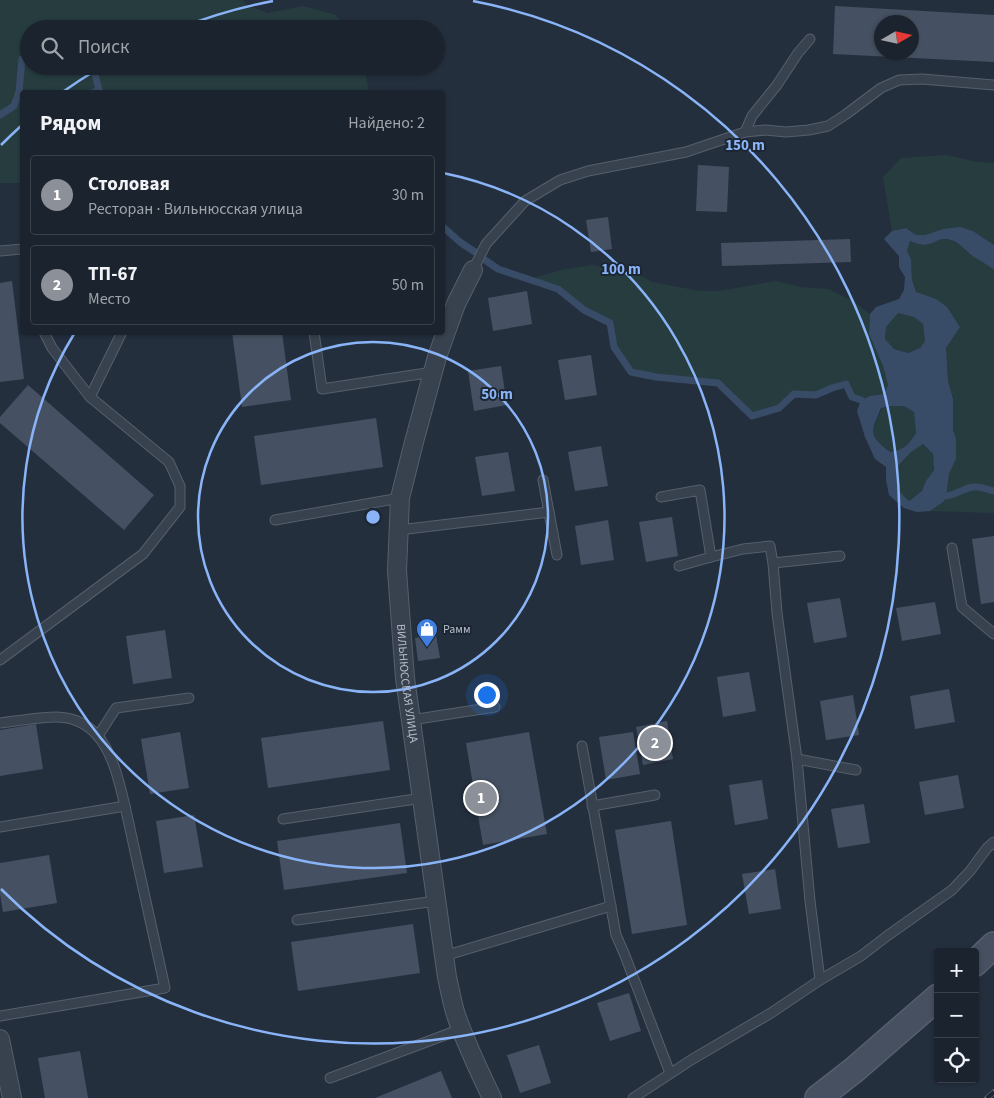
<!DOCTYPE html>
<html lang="ru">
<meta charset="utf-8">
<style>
:root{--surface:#1b232e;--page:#282f3a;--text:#f1f3f6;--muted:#a0a4aa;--line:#39404a;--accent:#8c9099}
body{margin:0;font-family:"Source Sans 3",sans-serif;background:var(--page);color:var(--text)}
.controls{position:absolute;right:15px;bottom:15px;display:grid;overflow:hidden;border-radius:5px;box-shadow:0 1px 4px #0004}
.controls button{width:45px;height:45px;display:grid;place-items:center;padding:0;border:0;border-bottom:1px solid var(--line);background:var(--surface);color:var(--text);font:25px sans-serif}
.compass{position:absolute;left:874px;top:15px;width:45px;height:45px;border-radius:50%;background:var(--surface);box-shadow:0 1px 4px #0004;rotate:81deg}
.you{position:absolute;left:486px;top:694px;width:18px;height:18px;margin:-12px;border:4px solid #fff;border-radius:50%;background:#1a73e8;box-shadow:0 0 0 8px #1a73e833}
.badge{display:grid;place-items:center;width:32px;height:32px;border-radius:50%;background:var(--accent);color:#fff;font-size:16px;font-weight:700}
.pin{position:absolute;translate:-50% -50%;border:2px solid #fff;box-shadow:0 1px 5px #0006}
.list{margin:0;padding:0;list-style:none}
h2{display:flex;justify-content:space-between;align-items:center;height:65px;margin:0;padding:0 20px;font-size:21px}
h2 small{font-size:16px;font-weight:400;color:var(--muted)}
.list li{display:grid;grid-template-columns:32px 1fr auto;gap:15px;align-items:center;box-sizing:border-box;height:80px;margin:0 10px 10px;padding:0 10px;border:1px solid var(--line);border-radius:5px}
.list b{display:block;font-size:19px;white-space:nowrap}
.list p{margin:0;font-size:16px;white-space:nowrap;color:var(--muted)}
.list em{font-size:16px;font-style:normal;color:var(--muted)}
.icon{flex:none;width:28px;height:28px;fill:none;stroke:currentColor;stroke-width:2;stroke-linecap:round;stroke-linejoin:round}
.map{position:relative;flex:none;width:994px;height:1098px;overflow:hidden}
.search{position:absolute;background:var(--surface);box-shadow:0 1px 4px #0004;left:20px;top:20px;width:425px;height:55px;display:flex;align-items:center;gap:12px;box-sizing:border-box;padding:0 18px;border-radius:28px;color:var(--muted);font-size:19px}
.panel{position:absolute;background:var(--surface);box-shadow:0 1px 4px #0004;left:20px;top:90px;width:425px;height:245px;border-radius:5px}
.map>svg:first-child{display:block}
</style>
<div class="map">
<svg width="994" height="1098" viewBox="0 0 994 1098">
<rect width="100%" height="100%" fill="#242f3e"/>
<!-- green -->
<g fill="#263c3f">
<polygon points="0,0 242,0 247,5 268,13 303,6 336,15 347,29 29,29 29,66 364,66 369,92 22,92 22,183 0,183"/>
<polygon points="946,155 977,162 994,163 994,245 973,231 943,229 925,235 916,235 906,228 892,231 883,177 901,158"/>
<path d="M942,239C955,239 963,248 974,256C981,261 988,265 994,270V513L930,511L938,505L946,497L949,474L956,459V439L953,430V399L948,381L946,348L960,327L925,296L916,292L912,280L911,259L907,251L910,241C924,246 928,244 942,239Z"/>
<polygon points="592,265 637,273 652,282 700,291 719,291 775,281 801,287 828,289 853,301 870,314 869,334 883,366 888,385 884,394 870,396 861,400 852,397 846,384 832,388 816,395 794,394 779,408 752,416 718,383 656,377 631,372 614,347 610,323 584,310 558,289 530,279 561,270"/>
<polygon points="898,312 914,317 923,324 925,341 920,348 908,353 894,349 885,339 886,327"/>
<path d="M891,406H904L914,412L916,433C908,444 904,450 890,452C869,435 871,432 882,408Z"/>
<path d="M922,444L933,454L934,470L926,482L922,491L909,501C896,488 897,486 896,468L911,452Z"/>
</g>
<!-- water -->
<path fill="#394c67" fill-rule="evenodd" d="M960,227L973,231L994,245V270C988,265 981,261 974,257C965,250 956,238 944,239C939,239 934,243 929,244C922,246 916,243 910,241L907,251L911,259L912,280L916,292L936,299L947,307L960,327L946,348L948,381L953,399V430L956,439V459L949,474L946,497L943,502L930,511L917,512L904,508L889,495L886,480V467L875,459L865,437L857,411L861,400L870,396L884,394L888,385L883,366L869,334L870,314L876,307L899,299L904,290L905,277L899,267V256L884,239L892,231L906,228L916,235H925L943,229ZM898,313L914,317L923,324L925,341L920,348L908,353L894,349L885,339L886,327ZM891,406H904L914,412L916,433C909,444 904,450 890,452C868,435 871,432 881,408ZM923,444L933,454L934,470L926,481L922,491L909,501C896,489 897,485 896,468L911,452Z"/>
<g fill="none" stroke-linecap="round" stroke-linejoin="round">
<!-- stream -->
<g stroke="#394c67" stroke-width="7">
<polyline points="93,66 99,90 94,92"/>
<polyline points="0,115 14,106 19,92 22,59 29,59"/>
<polyline points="442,226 460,242 475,252"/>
<polyline points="485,260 498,269 558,289 584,310 610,323 614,347 631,372 656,377 718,383 752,416 779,408 794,394 816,395 832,388 846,384 852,397 861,400"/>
<path d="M946,496C956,495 966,487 974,487C980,486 988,490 994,491"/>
</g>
</g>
<!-- building -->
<g fill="#455162" fill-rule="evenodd">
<path d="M835,6L994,15V62L833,54ZM882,22H912V52H882Z"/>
<polygon points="698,165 729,167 727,212 696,211"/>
<polygon points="608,217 612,249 591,252 586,220"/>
<polygon points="850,239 851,262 722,266 721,243"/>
<polygon points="12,281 24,379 0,382 0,283"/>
<polygon points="527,291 532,324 493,331 488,298"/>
<polygon points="232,332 282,332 291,400 242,407"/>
<polygon points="591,355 597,395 565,400 558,360"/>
<polygon points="501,366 507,405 474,411 468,371"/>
<polygon points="28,385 154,495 124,530 0,423 0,417"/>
<polygon points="376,418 383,467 261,485 254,436"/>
<polygon points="601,446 608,486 575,491 568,452"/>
<polygon points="508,452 515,491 482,496 475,457"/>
<polygon points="672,517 678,556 646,562 639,522"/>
<polygon points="608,520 614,560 581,565 575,526"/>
<polygon points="994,536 994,602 981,604 972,539"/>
<polygon points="840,598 847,637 814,643 807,603"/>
<polygon points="935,602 941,634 902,641 896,608"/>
<polygon points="165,630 172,678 133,684 126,636"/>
<polygon points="436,635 440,658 418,661 415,638"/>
<polygon points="749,672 756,711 723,717 717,677"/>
<polygon points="949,689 955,722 915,729 910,696"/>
<polygon points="853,695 859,735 826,740 820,701"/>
<polygon points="383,721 390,770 268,788 261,738"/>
<polygon points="667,721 673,759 643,765 636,727"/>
<polygon points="36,724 43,769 0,776 0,730"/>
<polygon points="180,732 189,788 150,794 141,739"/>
<polygon points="529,732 547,834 483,845 466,743"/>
<polygon points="633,732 640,774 606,780 599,737"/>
<polygon points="958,775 964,808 925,815 919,782"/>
<polygon points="762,780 768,819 735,825 729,785"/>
<polygon points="864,804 870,843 838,848 831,809"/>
<polygon points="194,815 203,867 164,873 156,821"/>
<polygon points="671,821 687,925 632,934 615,830"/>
<polygon points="400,823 407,873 284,890 277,841"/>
<polygon points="49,855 57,903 3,912 0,894 0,863"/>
<polygon points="775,869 781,909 749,914 742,874"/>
<polygon points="413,924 420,973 298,991 291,942"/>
<polygon points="629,993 641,1031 610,1041 597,1003"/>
<polygon points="539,1045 551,1083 520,1093 507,1055"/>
<polygon points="80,1051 88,1098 45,1098 38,1058"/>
<polygon points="441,1071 452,1098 375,1098"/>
</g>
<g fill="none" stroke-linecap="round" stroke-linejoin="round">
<!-- service casing -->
<g stroke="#565f6c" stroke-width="11">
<g id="service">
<polyline points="745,132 765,130 786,132 809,130 828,126 845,115 881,88 899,80 922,79 994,85"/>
<polyline points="0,251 22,249"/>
<polyline points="473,270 486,244 525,201 560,180 588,171 686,152 745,132 752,116 777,85 798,53 810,39"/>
<polyline points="314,332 322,389 433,372"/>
<polyline points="90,397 122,332"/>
<polyline points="543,480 557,555"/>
<polyline points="661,497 700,490 711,557 743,549 770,546 773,563 777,613 797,759 810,901 820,980"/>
<polyline points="275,520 400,498"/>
<polyline points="399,530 549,512"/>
<polyline points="952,548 962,607 994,634"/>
<polyline points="773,563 840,556"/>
<polyline points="679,566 711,557"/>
<polyline points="0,660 143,554 180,507 180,486 169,462 90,397 52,348 44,332"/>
<polyline points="411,720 495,707"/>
<path d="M0,723C17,721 40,717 57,717C106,718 116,769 125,806"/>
<polyline points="98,736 116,708 189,698"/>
<polyline points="582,746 616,935 624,953 670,1073"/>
<polyline points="797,759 856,770"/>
<polyline points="592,806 655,795"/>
<polyline points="283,819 422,798"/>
<polyline points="0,827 125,806 165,988 0,1016"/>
<polyline points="297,920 436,901"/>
<polyline points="444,956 611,906"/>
<polyline points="330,1078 461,1029"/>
<polyline points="633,1098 691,1060 771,1013 820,980 861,956 887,936 952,890 970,871 987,848 994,842"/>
</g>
</g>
<!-- minor casing -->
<g stroke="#565f6c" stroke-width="20">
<g id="minor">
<path id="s1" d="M473,270L456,304L437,357L414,442L400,498L397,571L405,678L447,977C450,990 452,1003 456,1015C466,1044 479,1071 492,1098"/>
<polyline points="0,1039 12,1098"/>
</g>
</g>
<!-- secondary casing -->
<g stroke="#565f6c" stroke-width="28">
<g id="secondary">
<polyline points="975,963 994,945"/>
<polyline points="818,1098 854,1070 938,997"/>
</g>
</g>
<!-- service -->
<use href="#service" stroke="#38414e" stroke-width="9"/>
<!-- minor -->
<use href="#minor" stroke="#38414e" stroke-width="18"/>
<!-- secondary -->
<use href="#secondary" stroke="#465061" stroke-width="25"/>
<!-- rail casing -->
<g stroke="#5a6575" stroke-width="5.5">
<polyline id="rail" points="987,1098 994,1092"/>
</g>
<!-- rail -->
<use href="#rail" stroke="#1d2633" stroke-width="4" stroke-dasharray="11" stroke-linecap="butt"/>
</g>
<!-- distance rings -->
<g fill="none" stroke="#8ab4f8" stroke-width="2.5">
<circle cx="373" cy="517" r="175"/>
<path d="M443 173A351 351 0 1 1 74 334"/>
<path d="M1 145A526 526 0 0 1 21 126M64 91A526 526 0 0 1 98 69M180 28A526 526 0 0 1 273 1M473 1A526 526 0 1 1 1 889"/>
</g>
<!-- icons -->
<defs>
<g id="shop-pin" transform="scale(1.125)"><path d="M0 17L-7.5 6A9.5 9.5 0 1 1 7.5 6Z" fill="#3f7fe0" stroke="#1d2633"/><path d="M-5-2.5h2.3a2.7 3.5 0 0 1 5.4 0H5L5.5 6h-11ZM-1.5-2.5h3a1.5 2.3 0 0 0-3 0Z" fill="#fff"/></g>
</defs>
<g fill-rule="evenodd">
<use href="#shop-pin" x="427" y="629"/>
</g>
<g text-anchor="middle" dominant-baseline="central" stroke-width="4" stroke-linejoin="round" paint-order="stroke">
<!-- poi labels -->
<g font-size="12" fill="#b4bcc9" stroke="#1d2633" text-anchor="start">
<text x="443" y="629">Рамм</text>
</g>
<!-- street labels -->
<g font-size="12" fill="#b4bcc9" stroke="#1d2633">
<text stroke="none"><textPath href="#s1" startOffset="426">ВИЛЬНЮССКАЯ УЛИЦА</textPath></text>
</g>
</g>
<circle cx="373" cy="517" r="8" fill="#8ab4f8" stroke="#1d2633" stroke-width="2.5"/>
<g font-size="15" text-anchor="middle" font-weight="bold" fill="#8ab4f8" stroke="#1d2633" stroke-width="4" stroke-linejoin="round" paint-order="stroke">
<text x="745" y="150">150 m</text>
<text x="621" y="274">100 m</text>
<text x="497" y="399">50 m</text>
</g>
</svg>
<div class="controls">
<button>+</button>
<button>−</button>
<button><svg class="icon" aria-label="locate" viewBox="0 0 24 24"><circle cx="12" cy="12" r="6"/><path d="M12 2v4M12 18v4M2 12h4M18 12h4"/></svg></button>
</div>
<svg class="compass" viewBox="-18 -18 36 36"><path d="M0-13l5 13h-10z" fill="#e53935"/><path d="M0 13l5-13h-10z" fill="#a0a4aa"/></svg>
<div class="you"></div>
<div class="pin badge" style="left:481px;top:798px">1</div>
<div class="pin badge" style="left:655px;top:743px">2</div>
<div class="search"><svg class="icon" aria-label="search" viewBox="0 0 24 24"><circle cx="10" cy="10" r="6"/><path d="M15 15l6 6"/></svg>Поиск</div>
<section class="panel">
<h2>Рядом<small>Найдено: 2</small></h2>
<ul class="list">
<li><span class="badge">1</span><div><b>Столовая</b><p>Ресторан · Вильнюсская улица</p></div><em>30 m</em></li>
<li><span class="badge">2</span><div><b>ТП-67</b><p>Место</p></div><em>50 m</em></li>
</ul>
</section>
</div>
